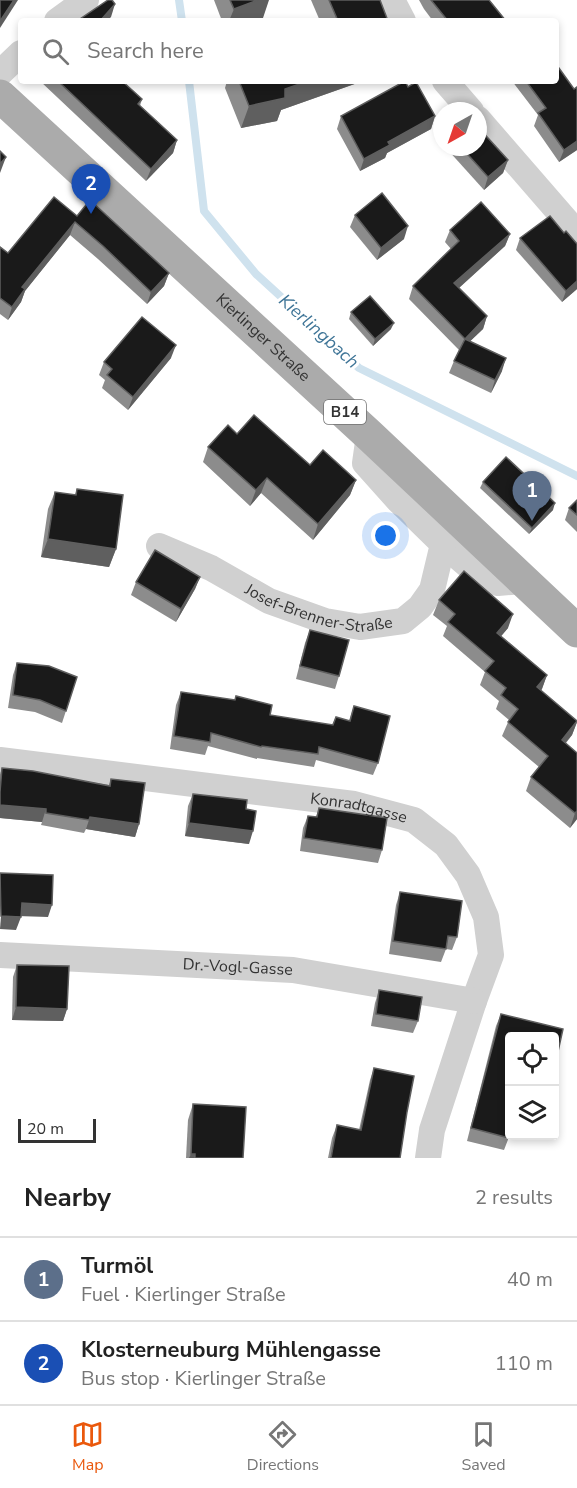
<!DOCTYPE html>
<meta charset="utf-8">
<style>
:root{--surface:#fff;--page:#f6f6f6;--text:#222;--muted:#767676;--line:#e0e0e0;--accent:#ea580c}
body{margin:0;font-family:"Nunito Sans",sans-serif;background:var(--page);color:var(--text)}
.controls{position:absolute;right:18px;bottom:18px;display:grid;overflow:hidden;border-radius:6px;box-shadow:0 3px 9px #0003}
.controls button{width:54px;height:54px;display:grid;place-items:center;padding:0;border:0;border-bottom:2px solid var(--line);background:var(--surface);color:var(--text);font:30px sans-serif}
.compass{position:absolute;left:433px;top:102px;width:54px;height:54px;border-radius:50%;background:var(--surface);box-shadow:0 3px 9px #0003;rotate:220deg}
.scale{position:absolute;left:18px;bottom:15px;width:78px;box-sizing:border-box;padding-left:6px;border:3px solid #333;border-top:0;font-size:16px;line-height:21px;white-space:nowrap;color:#333;-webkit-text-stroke:4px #fff;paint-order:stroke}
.you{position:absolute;left:386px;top:536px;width:21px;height:21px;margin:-15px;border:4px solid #fff;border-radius:50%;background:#1a73e8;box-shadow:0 0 0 9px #1a73e833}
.badge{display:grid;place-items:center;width:39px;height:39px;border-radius:50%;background:var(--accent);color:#fff;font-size:20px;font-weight:700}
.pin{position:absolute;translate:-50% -50px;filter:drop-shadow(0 2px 3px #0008)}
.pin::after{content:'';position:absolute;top:32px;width:21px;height:18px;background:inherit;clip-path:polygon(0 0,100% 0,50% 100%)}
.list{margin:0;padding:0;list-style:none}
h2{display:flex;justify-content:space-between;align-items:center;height:78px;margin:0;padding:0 24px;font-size:26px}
h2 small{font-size:20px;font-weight:400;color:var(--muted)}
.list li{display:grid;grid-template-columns:39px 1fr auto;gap:18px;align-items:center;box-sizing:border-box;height:84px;padding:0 24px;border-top:2px solid var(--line)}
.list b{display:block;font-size:22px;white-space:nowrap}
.list p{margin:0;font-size:20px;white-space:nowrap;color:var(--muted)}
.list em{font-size:20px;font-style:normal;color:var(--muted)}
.icon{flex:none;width:33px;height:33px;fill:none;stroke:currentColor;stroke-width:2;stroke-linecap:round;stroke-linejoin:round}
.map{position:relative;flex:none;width:577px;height:1158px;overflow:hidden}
.search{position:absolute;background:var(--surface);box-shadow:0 3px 9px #0003;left:18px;right:18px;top:18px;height:66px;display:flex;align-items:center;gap:15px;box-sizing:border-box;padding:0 21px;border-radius:6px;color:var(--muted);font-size:22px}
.sheet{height:246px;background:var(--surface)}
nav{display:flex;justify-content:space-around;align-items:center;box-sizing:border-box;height:84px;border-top:2px solid var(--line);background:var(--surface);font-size:16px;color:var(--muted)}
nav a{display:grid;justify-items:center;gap:3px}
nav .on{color:var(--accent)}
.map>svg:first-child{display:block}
</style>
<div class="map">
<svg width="577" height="1158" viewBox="0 0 577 1158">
<rect width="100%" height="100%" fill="#fff"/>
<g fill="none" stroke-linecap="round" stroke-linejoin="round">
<!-- stream -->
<g stroke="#cfe2ee" stroke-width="8">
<polyline points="179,0 182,21"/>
<polyline points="189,81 204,211 256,274 359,368 577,476"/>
</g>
<!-- street -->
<g stroke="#d0d0d0" stroke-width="26">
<polyline points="392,0 403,21"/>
<polyline points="57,21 86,0"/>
<polyline points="0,73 21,53"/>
<polyline points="445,81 471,111"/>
<polyline points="478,119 577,233"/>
<polyline points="443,544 484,579 498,583 524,581"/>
<path id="s1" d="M159,546L211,568L269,601L325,621L360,627L403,621L420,607L432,590L443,544L399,501L365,463L369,435"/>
<path id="s2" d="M0,760L354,804L414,820L446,845L468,875L486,917L491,955L474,1001L432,1130L428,1158"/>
<path id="s3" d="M0,955L293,970L474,1001"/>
</g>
<!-- primary -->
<path stroke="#ababab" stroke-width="33" id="s4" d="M0,96L369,435L577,631"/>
</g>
<!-- wall -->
<g fill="#8c8c8c">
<polygon points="214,0 258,0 263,18 254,21 222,21"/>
<polygon points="311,0 380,0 388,21 320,21"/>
<polygon points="419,0 489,0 506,21 433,21 424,9"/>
<polygon points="40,81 122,81 142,99 140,106 177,140 173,153 146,181"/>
<polygon points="227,81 363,81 281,110 277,121 241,128 225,88"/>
<polygon points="512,81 556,81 574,89 577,87 577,150 559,162 534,126 538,115"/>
<polygon points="408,87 435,116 431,129 387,153 385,158 360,171 337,129 341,116"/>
<polygon points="448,147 478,147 508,160 503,173 484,190 447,149"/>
<polygon points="355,215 404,239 377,260 350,227"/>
<polygon points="77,216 169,273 164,286 147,304 98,259 70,235 25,291 21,302 8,320 0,314 0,247 8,253"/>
<polygon points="450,230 510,234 505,246 459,288 487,316 483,329 470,341 502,371 491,393 449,373 454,361 459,350 409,299 413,286 451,249 445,242"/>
<polygon points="564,233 577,244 577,289 562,302 516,250 520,238"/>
<polygon points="351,312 391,329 373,346 349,319"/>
<polygon points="171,358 128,410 102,388 105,380 99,375 104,362"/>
<polygon points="237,434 310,465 356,480 350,495 313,540 261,493 250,506 203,462 208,447"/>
<polygon points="483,482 553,510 529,534 480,488"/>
<polygon points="77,489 116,549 109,567 41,557 48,509 55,492 75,495"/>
<polygon points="577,500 577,532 565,520 569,508"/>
<polygon points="200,577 195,589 176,622 131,595 136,582"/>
<polygon points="439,600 508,628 501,636 547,675 541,691 577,722 572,735 566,743 577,753 577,819 570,828 526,791 531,777 539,767 502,736 509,720 496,709 499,701 480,685 485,672 443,636 447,626 433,615"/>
<polygon points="310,630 339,676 335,689 296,679 305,643"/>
<polygon points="17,663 77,677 62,723 35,712 8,708 13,675"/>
<polygon points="181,692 270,715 332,725 336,717 349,721 354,706 378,763 373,775 316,760 314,767 257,758 257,759 208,746 205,755 170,749 176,705"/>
<polygon points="2,768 109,785 111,779 139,824 135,837 86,829 84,833 41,825 42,822 0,818 0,774"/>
<polygon points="193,794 246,809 249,844 185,836 188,806"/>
<polygon points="319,808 382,850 378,863 300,851 303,828 308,816 316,817"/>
<polygon points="400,892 457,937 452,950 446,949 441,962 389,954 396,905"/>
<polygon points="17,965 67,1009 63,1021 12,1020 13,977"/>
<polygon points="379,990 418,1021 413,1033 371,1026 375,1003"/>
<polygon points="501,1014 510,1036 510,1136 515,1136 514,1139 509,1137 504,1150 467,1141 496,1026"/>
<polygon points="374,1068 400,1158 328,1158 332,1138 337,1125 359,1130 370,1080"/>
<polygon points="193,1104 243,1158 186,1158 188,1120"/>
</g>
<!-- shaded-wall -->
<g fill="#5f5f5f">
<polygon points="14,0 18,0 0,28 0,21"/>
<polygon points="258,0 269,0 263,18 254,21 229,21 234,9"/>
<polygon points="115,4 111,17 107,21 100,21"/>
<polygon points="308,81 363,81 281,110 277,121 241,128 249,106 285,89"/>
<polygon points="435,116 431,129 387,153 385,158 360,171 364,159 388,142"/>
<polygon points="177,140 173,153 146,181 151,169"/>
<polygon points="577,141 577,150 559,162 564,150"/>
<polygon points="6,157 0,173 0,164"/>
<polygon points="508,160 503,173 484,190 488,177"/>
<polygon points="75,222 70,235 25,291 21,302 8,320 12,307 22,287"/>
<polygon points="408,226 404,239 377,260 381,248"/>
<polygon points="510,234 505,246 450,296 454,283"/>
<polygon points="169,273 164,286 147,304 151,292"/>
<polygon points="577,281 577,289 562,302 566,291"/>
<polygon points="487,316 483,329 460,351 465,339"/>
<polygon points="394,323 391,329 373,346 375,339"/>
<polygon points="176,345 171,358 128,410 133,397"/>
<polygon points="506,358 502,371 491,393 495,380"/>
<polygon points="267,478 261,493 250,506 256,490"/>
<polygon points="356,480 350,495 313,540 318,524"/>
<polygon points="555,503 553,510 529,534 532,528"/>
<polygon points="48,539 116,549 109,567 41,557"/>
<polygon points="200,577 195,589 176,622 181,609"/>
<polygon points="513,614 508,628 492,647 497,633"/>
<polygon points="547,675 542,689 532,701 537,687"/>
<polygon points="577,722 572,735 556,754 562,740"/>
<polygon points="0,805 46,809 42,822 0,818"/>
<polygon points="577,811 577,819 570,828 575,813"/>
<polygon points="90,817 139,824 135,837 86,829"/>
<polygon points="189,823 253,831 249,844 185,836"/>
<polygon points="22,903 52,905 48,917 17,916"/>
<polygon points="1,916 21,917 16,930 0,929"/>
<polygon points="16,1007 67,1009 63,1021 12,1020"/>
<polygon points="191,1154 195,1154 194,1158 189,1158"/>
</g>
<!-- building -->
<g fill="#1a1a1a" stroke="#5f5f5f" stroke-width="1.5">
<polygon points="0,0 14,0 0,21"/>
<polygon points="108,0 112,0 115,4 100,21 77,21"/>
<polygon points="230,0 258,0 234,9"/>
<polygon points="329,0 380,0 388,21 338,21"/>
<polygon points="431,0 489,0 506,21 448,21"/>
<polygon points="556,64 574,89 577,87 577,141 564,150 538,113 546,108 526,81 556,81"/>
<polygon points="58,81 122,81 142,99 138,104 177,140 151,169"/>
<polygon points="239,81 308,81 285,89 285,98 249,106"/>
<polygon points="405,81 408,87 416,82 435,116 388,142 390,145 364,159 341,116"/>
<polygon points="478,127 508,160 488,177 461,147 478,147"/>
<polygon points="0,151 6,157 0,164"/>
<polygon points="382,193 408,226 381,248 355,215"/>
<polygon points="54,197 77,216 90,200 169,273 151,292 103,246 75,222 22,287 25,289 12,307 0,298 0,247 8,253"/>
<polygon points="481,202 510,234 454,283 487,316 465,339 413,286 459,241 450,230"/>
<polygon points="550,216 564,233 566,231 577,244 577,281 566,291 520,238"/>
<polygon points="370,296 394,323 375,339 351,312"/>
<polygon points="142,317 176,345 133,397 107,375 112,369 104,362"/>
<polygon points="465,339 506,358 495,380 454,361"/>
<polygon points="254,415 310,465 323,450 356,480 318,524 267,478 256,490 208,447 228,425 237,434"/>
<polygon points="506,457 555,503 532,528 483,482"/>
<polygon points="77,489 123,495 116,549 48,539 55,492 76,495"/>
<polygon points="577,500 577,515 569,508"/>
<polygon points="155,550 200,577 181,609 136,582"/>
<polygon points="464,571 513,614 497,633 547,675 537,687 577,721 562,740 577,753 577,811 575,813 531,777 548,756 508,722 518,709 501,695 506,688 485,671 494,661 448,622 455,614 439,600"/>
<polygon points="310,630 349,640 339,676 300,666"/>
<polygon points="17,663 49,666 77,677 66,711 40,700 13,695"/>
<polygon points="181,692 235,700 236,696 272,705 270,715 333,725 336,717 350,721 354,706 390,716 378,763 319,747 318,754 262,746 261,747 211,733 210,742 174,736"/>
<polygon points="2,768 33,771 110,786 111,779 145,783 139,824 90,817 89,820 46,813 46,809 0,805 0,792"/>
<polygon points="193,794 247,800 246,809 256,811 253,831 189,823"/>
<polygon points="319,808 387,818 382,850 304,838 308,816 317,817"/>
<polygon points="0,873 53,875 52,905 22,903 21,917 1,916"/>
<polygon points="400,892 462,901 457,937 448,936 446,949 393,941"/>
<polygon points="17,965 69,966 67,1009 16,1007"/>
<polygon points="379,990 422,997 418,1021 376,1014"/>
<polygon points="501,1014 563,1029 555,1065 555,1036 510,1036 510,1134 509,1138 471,1128"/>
<polygon points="374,1068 414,1076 407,1112 400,1158 331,1158 337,1125 361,1130"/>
<polygon points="193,1104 246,1107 243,1158 195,1158 195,1154 191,1154"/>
</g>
<g text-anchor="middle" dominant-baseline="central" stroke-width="6" stroke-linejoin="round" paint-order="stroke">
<!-- shield labels -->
<rect fill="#fff" stroke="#707070" stroke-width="1.5" x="324" y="400" width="42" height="24" rx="4.5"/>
<g font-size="15" font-weight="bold" fill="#333">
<text x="345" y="412">B14</text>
</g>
<!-- street labels -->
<g font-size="16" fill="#333" stroke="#fff">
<text stroke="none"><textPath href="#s4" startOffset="357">Kierlinger Straße</textPath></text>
<text stroke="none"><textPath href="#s1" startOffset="174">Josef-Brenner-Straße</textPath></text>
<text stroke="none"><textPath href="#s2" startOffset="362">Konradtgasse</textPath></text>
<text stroke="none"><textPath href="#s3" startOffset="238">Dr.-Vogl-Gasse</textPath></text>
</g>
<!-- water labels -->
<g font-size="18" font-style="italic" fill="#3f7597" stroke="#fff">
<text transform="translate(319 331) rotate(42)">Kierlingbach</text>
</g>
</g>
</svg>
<div class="controls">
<button><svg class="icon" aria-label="locate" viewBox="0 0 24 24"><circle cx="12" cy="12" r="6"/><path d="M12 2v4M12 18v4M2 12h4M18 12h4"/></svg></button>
<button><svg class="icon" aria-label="layers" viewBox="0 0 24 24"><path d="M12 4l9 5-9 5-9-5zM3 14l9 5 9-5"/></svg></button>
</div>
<svg class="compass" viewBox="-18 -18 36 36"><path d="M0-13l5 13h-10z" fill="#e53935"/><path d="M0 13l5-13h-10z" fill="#767676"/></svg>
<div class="scale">20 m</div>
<div class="you"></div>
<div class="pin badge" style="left:532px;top:521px;background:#5c6f8a">1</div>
<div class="pin badge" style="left:91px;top:214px;background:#1a4fb4">2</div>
<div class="search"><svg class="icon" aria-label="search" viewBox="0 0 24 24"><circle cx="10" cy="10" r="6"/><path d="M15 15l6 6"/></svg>Search here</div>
</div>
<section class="sheet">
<h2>Nearby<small>2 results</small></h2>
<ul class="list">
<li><span class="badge" style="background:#5c6f8a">1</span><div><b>Turmöl</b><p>Fuel · Kierlinger Straße</p></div><em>40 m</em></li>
<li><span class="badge" style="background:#1a4fb4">2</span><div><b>Klosterneuburg Mühlengasse</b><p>Bus stop · Kierlinger Straße</p></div><em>110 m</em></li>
</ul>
</section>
<nav>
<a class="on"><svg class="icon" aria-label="map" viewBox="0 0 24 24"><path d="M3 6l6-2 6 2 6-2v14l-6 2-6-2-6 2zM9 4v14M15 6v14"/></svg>Map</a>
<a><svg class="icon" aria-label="directions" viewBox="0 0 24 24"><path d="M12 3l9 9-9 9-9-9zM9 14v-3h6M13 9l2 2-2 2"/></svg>Directions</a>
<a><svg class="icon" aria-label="saved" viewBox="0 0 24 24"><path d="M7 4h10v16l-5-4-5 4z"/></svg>Saved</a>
</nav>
